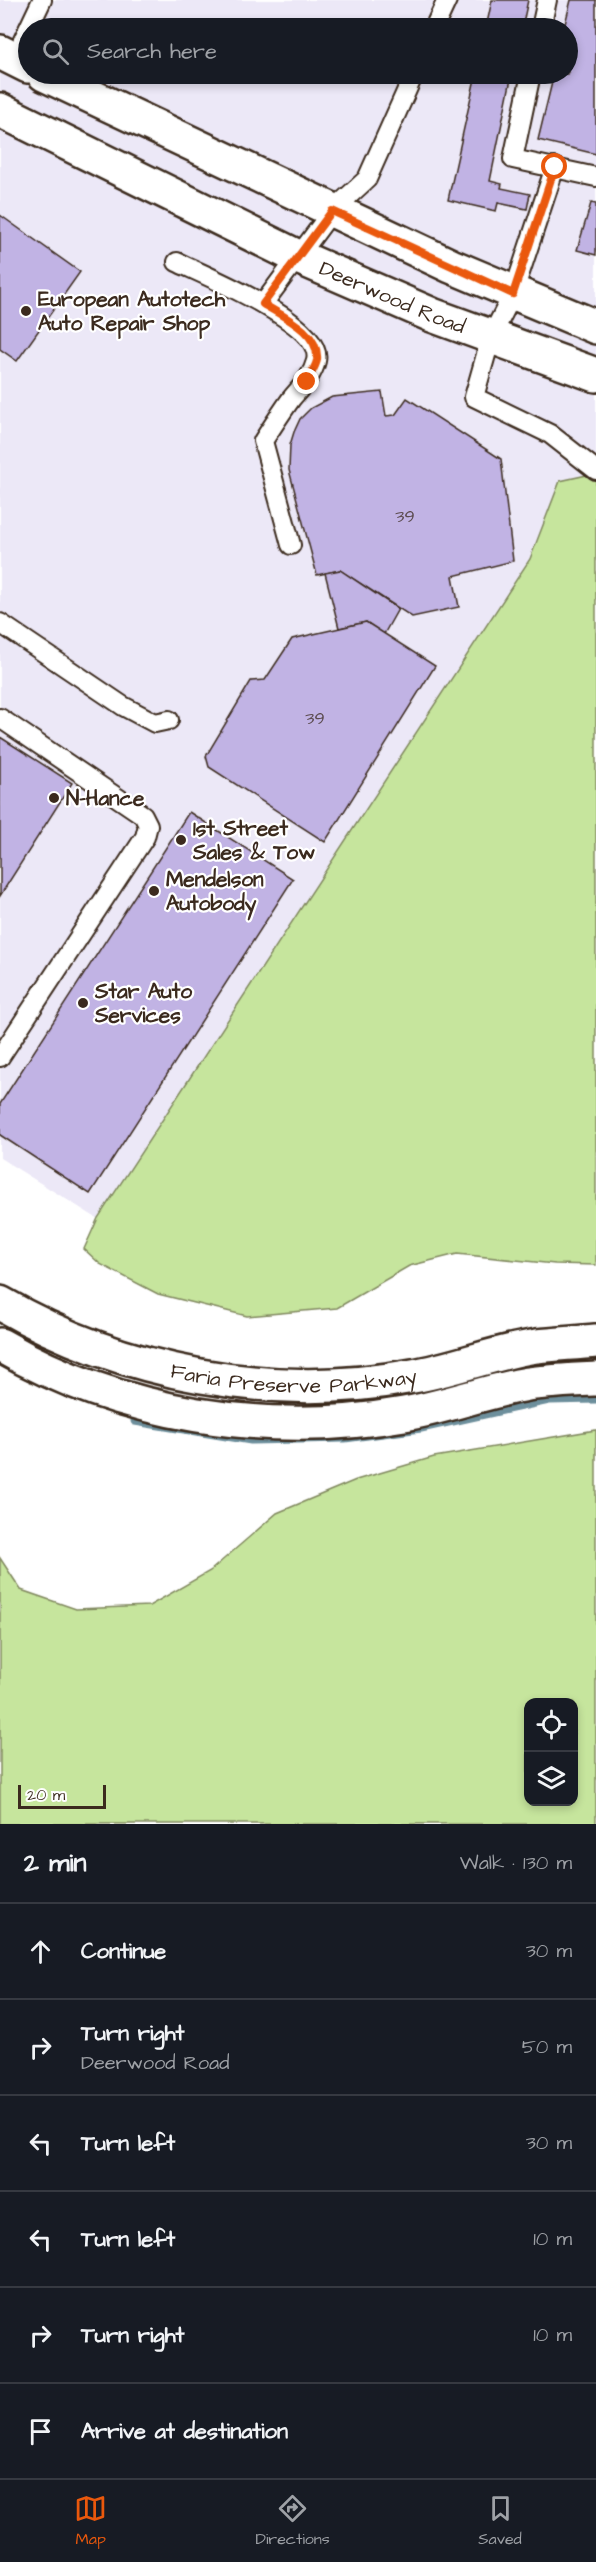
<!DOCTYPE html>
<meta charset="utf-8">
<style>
:root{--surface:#171b24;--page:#20242c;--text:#f1f3f6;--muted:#9ea1a6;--line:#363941;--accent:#ea580c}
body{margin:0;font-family:"Architects Daughter",sans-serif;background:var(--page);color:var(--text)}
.controls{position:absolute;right:18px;bottom:18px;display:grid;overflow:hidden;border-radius:12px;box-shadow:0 3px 9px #0003}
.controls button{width:54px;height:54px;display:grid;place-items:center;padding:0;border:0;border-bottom:2px solid var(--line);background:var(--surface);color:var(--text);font:30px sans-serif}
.scale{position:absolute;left:18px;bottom:15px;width:88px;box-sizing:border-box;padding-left:6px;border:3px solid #3b2a1e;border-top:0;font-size:16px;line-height:21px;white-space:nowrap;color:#3b2a1e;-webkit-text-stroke:4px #fff;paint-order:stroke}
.stop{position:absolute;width:18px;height:18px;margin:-14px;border:4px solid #ea580c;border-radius:50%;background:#fff}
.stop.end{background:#ea580c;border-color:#fff;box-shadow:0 2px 6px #0008}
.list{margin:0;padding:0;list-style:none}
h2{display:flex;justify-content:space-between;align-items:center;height:78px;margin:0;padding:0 24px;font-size:26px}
h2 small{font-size:20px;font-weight:400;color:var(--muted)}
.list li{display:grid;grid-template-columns:39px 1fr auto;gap:18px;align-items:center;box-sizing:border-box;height:96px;padding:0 24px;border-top:2px solid var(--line)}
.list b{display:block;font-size:22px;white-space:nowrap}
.list p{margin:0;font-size:20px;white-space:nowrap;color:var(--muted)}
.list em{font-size:20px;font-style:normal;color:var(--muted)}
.icon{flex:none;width:33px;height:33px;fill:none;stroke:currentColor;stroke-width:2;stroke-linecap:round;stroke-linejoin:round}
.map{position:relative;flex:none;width:596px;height:1824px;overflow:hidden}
.search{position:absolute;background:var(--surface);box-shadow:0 3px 9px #0003;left:18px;right:18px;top:18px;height:66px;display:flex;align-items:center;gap:15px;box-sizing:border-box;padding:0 21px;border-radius:33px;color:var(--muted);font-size:22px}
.sheet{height:654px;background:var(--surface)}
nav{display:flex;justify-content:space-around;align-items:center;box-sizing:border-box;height:84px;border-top:2px solid var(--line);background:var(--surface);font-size:16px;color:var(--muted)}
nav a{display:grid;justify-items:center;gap:3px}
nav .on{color:var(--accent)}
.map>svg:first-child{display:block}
</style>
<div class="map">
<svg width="596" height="1824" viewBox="0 0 596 1824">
<rect width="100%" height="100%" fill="#fff"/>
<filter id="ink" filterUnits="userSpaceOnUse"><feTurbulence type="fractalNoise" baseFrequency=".0167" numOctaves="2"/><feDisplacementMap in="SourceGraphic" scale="12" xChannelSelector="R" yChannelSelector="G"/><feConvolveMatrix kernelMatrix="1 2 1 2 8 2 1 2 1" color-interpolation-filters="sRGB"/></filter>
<g filter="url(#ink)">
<!-- built -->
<path fill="#ece8f7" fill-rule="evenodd" d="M0,0H596V486L560,481L530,559L98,1219L0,1158ZM28,28H568V74H28Z"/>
<!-- green -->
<g fill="#c6e59d" stroke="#80885e" stroke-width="1.5" fill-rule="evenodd">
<polygon points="596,473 596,1265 555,1264 457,1254 409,1266 337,1308 247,1316 158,1294 100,1264 84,1249 98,1218 530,559 560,481"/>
<path d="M596,1430V1824H0V1558L21,1590L76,1609L149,1606L210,1571L277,1513L356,1480L434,1457ZM528,1702H574V1802H528Z"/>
</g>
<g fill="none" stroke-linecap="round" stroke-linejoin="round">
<!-- stream -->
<polyline stroke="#6d8f9c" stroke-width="9" points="135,1421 251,1440 345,1438 421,1428 549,1400 596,1399"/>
</g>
<!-- building -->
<g fill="#c1b3e4" stroke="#3b2a1e" stroke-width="1.5">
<polygon points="492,0 528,0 522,28 486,28"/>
<polygon points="571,0 596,0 596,154 538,140 554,74 568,74 568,28 564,28"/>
<polygon points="476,74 512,74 490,181 502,184 501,188 530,194 527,209 498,203 496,211 448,200"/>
<polygon points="591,203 596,204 596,255 577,250"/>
<polygon points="0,215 80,272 17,361 0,349"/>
<polygon points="382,392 386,416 395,415 407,398 501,459 513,561 453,576 459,607 412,617 340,570 317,575 289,470 290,445 294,432 300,419 311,408 332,397"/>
<polygon points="340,570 398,609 384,634 366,622 339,628 325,573"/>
<polygon points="366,622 435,666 325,842 209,767 206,756 251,681 265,680 292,639"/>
<polygon points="0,737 72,783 0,896"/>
<polygon points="189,812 293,879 90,1194 0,1135 0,1104"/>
</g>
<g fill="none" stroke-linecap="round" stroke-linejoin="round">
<!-- lane casing -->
<g stroke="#3b2a1e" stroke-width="22">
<g id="lane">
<polyline points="434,28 447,0"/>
<polyline points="541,28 547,0"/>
<polyline points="14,59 42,0"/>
<polyline points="531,74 513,159 596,177"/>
<polyline points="555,167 513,294 491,337 474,397 550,434 596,470"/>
<path d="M177,262C206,276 325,324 316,361C312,377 301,387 291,399C281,413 272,427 263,441L291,545"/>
<polyline points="263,304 332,211 367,179 414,74"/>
<polyline points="0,623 123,706 155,723 169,720"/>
<polyline points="0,718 143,815 148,825 145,837 0,1057"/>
</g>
</g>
<!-- secondary casing -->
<g stroke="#3b2a1e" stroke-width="38">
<g id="secondary">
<polyline points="0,52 28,66"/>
<polyline points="44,74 451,266 596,327"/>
<path id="s1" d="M0,110L296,256L432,315L596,375"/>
<path id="s2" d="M0,1303C123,1374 273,1402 413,1376C455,1369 495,1352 537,1346C556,1344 576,1343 596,1341"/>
<path d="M0,1345C120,1415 268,1438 404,1414C446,1407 486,1391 528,1384C550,1381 574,1380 596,1379"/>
</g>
</g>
<!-- lane -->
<use href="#lane" stroke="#fff" stroke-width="18"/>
<!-- secondary -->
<use href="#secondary" stroke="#fff" stroke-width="33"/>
</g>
</g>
<g fill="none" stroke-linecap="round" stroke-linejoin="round" filter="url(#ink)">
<!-- route -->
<path stroke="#ea580c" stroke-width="8" d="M307,382C309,376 316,367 317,360C320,332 282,316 263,304L332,211L513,294L555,167"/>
</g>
<!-- markers -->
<g fill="#3b2a1e" stroke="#fff" stroke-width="2">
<circle cx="26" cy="311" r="6"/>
<circle cx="54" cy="798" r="6"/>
<circle cx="181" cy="840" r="6"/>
<circle cx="154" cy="891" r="6"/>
<circle cx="83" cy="1003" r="6"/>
</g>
<g text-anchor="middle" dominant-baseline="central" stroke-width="4.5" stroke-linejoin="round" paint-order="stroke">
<!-- number labels -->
<g font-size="18" fill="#5c4c50">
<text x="405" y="516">39</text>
<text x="315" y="718">39</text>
</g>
<!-- street labels -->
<g font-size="21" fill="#3b2a1e" stroke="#fff">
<text stroke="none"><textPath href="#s1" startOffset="435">Deerwood Road</textPath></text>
<text stroke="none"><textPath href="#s2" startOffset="308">Faria Preserve Parkway</textPath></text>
</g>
<!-- poi labels -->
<g font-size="21" font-weight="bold" fill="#3b2a1e" stroke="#fff" text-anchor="start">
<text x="38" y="299">European Autotech<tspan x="38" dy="24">Auto Repair Shop</tspan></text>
<text x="66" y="798">N-Hance</text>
<text x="193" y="828">1st Street<tspan x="193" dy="24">Sales &amp; Tow</tspan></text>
<text x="166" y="879">Mendelson<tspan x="166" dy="24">Autobody</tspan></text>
<text x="95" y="991">Star Auto<tspan x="95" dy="24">Services</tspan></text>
</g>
</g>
</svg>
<div class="controls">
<button><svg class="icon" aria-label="locate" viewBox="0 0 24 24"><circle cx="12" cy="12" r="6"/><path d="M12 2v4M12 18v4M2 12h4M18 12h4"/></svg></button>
<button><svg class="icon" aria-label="layers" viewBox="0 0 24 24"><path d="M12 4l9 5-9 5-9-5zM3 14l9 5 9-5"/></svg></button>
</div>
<div class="scale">20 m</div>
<div class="stop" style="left:555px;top:167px"></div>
<div class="stop end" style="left:307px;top:382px"></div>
<div class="search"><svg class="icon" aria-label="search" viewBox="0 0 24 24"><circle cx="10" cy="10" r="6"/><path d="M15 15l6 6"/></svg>Search here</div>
</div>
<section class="sheet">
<h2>2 min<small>Walk · 130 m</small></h2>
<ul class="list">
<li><svg class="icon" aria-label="ahead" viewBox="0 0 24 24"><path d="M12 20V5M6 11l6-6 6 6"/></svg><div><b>Continue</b></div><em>30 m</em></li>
<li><svg class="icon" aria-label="right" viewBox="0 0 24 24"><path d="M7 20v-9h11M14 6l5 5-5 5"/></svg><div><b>Turn right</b><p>Deerwood Road</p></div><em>50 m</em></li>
<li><svg class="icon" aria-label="left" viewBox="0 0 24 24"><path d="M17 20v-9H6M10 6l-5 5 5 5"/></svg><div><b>Turn left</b></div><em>30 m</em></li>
<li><svg class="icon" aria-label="left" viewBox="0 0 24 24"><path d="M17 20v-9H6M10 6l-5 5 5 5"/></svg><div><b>Turn left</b></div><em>10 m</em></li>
<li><svg class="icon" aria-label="right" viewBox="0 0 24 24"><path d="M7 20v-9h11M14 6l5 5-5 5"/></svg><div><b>Turn right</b></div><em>10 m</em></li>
<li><svg class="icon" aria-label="arrive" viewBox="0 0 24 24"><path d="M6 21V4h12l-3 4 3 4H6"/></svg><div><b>Arrive at destination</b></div></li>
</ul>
</section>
<nav>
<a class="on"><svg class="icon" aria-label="map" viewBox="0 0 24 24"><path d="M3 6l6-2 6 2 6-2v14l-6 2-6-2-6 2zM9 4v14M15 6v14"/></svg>Map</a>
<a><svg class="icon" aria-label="directions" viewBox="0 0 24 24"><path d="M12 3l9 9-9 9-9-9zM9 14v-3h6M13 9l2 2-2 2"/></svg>Directions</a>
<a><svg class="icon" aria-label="saved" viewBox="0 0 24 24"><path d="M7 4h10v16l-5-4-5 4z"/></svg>Saved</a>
</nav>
